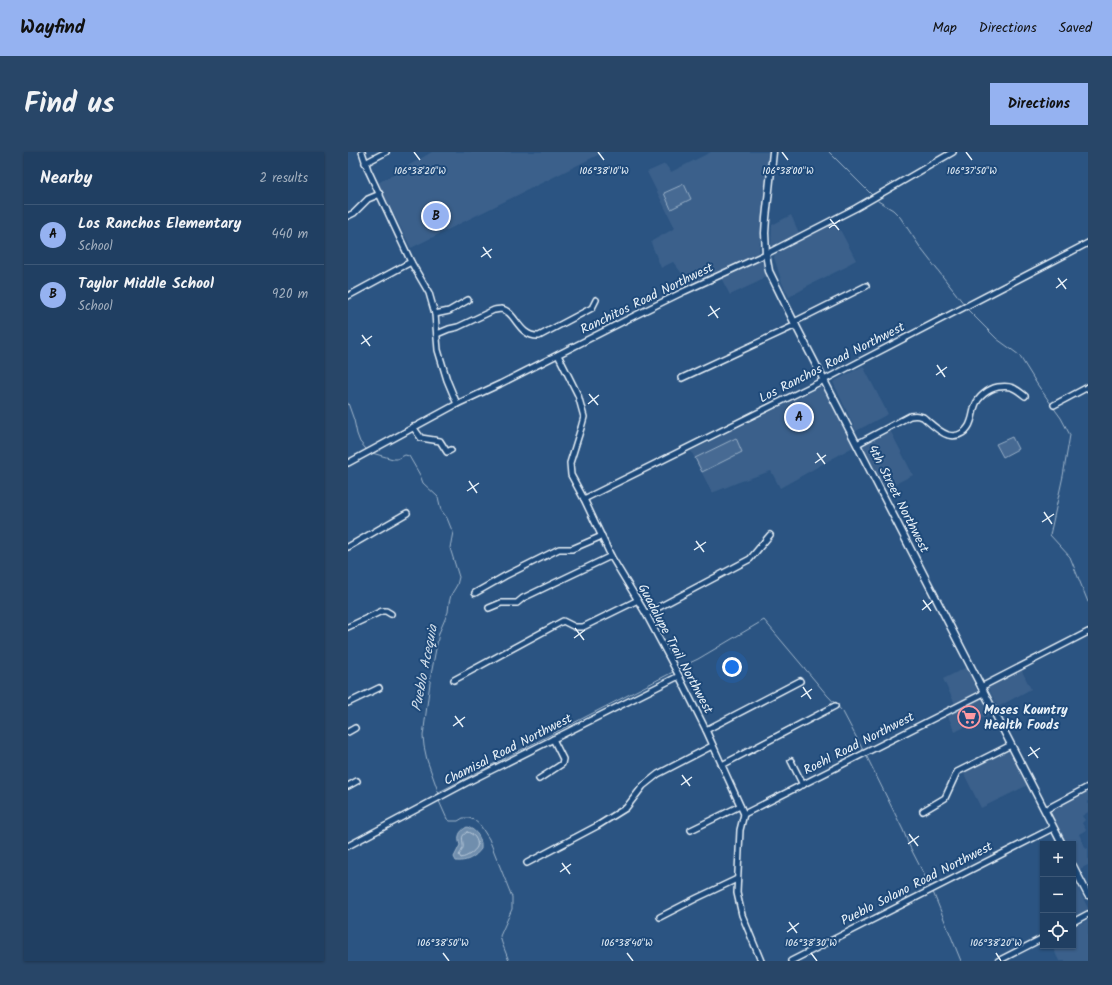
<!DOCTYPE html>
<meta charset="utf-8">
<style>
:root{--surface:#203f62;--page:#284668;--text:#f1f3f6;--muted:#a2afbe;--line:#3d5877;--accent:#95b2f1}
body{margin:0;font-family:Kalam,sans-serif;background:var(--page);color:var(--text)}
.controls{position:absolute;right:12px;bottom:12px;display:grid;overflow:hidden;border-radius:0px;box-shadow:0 1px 3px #0004}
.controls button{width:36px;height:36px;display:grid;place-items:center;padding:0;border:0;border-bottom:1px solid var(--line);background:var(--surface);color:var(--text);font:20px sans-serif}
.you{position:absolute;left:384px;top:515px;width:14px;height:14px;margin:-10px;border:3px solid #fff;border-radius:50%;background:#1a73e8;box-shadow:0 0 0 6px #1a73e833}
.badge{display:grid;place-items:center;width:26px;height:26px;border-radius:50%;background:var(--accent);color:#111;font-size:13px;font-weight:700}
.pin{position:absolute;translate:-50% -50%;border:2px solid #fff;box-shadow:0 1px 4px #0006}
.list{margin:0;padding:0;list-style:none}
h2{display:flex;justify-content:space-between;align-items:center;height:52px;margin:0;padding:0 16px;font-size:17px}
h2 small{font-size:13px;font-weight:400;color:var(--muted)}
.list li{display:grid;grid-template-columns:26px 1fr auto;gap:12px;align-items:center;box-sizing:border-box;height:60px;padding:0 16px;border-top:1px solid var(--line)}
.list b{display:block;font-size:15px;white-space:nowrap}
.list p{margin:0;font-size:13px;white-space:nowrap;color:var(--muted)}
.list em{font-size:13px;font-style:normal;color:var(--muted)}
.icon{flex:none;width:22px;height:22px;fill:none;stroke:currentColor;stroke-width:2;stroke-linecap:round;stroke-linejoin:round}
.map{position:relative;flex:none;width:740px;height:809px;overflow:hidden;border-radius:0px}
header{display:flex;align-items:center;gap:24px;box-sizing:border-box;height:56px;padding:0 20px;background:var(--accent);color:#111}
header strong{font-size:19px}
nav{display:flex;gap:22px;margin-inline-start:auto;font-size:14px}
.intro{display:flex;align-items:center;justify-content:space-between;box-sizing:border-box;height:96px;padding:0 24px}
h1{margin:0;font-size:28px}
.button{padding:10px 18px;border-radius:0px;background:var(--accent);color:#111;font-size:14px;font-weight:700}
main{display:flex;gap:24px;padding:0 24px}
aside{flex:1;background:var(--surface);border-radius:0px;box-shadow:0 1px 3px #0004}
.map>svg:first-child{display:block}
</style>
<header>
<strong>Wayfind</strong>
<nav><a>Map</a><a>Directions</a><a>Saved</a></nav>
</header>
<div class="intro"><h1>Find us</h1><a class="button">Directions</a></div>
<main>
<aside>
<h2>Nearby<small>2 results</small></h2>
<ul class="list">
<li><span class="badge">A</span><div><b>Los Ranchos Elementary</b><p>School</p></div><em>440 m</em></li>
<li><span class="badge">B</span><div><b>Taylor Middle School</b><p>School</p></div><em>920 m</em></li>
</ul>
</aside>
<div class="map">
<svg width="740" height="809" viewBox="0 0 740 809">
<rect width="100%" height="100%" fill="#2b5482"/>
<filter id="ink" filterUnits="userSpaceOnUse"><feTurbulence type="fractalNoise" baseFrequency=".025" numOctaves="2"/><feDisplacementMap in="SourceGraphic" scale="8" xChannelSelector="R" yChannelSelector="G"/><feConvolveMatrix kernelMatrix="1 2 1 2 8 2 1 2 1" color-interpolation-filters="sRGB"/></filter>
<g filter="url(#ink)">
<!-- built -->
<g fill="#3a608b">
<polygon points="84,0 256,0 63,96 30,31"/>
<polygon points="363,0 420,0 411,101 410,103 341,134 332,119 325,110 313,116 303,91 304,89 327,76 299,20 317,12 323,20"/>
<polygon points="443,63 451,81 423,94 424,73"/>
<polygon points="488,70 508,108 499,113 500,114 459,134 459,135 441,145 434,131 426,105 427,102"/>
<polygon points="411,109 414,110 415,111 418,124 415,125 412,129 382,143 373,126"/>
<polygon points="515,214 540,262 508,279 485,230"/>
<polygon points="474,234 505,295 432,336 423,319 391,330 364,341 343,299"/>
<polygon points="542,278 565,323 537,337 514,292"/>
<polygon points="619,515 630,541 628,543 607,552 595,527"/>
<polygon points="673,517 683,537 650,555 639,534"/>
<polygon points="633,546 642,562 607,580 599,562"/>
<polygon points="658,593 680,633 633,656 613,616"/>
<polygon points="739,639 740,641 740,660 734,664 737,668 734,671 738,678 731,682 738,697 740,696 740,713 730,718 725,709 725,692 716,692 701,661 702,659"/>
<polygon points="725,726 740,756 740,760 725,768"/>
<polygon points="740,768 740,809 711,809 704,794 725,794 725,775"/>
</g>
<!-- green -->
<g fill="#476b93" stroke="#98aec6">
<polygon points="336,32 343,47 323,57 316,41"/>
<polygon points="664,285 670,297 655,305 648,292"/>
<polygon points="388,286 394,300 354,320 347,306"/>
</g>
<!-- water -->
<path fill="#708ead" stroke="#a0b6cb" d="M119,675C129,678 134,687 133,697C127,705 119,710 108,709L106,705L112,693C109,685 111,679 119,675Z"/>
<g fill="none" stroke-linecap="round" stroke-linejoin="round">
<!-- shore -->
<path stroke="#b8c9da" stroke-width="1" d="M119,680C125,681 131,688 129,695C126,700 119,705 113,706L111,703C113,700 116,696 115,693C115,686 112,685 119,680Z"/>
<!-- stream -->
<g stroke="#a0b6cb" stroke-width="1">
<polyline points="481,0 524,43"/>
<polyline points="530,49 545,58 552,65 574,98 616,152"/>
<polyline points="620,158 649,187 667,200 671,203 689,232 703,252"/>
<polyline points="0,251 6,268 9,282 12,290 18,297"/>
<polyline points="705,255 713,266 722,283 715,324 702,383 722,405 740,450"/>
<polyline points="24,301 45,307 49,307 57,303 61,304 72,323 75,331 90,345 93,358 99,366 103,376 105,380 102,396 111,425 109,433 103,443 101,451 100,460 91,481 83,523 75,584 76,594 79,608 91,642"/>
<polyline points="333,515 350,507 416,468 479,543 495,560 515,598"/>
<polyline points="519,605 555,678 561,693 582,734"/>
<polyline points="91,640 325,520"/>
<polyline points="91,649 99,667 102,669 110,669 115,666 121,666 126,668 132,673 141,687 164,745 164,757 152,784 154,791 161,809"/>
<polyline points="585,740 613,809"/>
</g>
<!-- minor casing -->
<g stroke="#e8f1f8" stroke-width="8">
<g id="minor">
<polyline points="14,0 20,18 63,110 81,141 87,162 90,198 99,228 109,252"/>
<polyline points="17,11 38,0"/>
<polyline points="0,64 6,61 20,47 32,42"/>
<polyline points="0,144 63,110"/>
<polyline points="87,162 101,159 120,148"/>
<polyline points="446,170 518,134"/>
<path d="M89,182L101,177L110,175L146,158C147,158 152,157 153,157C168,159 170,185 191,184L244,156L248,148"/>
<polyline points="210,203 230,243 236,265 233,276 222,311 223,323 236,347 263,404 298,462 331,524 358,578 396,662 392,678 389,741 394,763 413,809"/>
<polyline points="334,226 448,173"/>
<polyline points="706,253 740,235"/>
<polyline points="65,275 73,286 92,289 99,300 103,298"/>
<path d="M509,292L562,264C567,263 570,263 575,265C582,271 591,280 600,283C611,286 620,279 623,269C625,264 625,259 627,254C630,245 640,237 650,235C663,233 667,236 677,244"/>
<polyline points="0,311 109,252 152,232 286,164 337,139 418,102 508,56 605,0"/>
<polyline points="236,347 476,228 740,91"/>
<polyline points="0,395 59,361"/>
<polyline points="127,441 157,424 211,397 224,397 254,384"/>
<polyline points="141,456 153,451 169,451 175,446 263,404"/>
<polyline points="298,462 402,407 422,383"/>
<polyline points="0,475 34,459 38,459 43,462"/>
<polyline points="106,528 215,469 227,475 235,475 290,448"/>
<polyline points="633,535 740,480"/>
<polyline points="0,551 31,536"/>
<polyline points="358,578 452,529"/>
<polyline points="0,580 7,576"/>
<polyline points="443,609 455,633"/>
<polyline points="374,613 487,554"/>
<polyline points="191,627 214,612 215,607 205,587"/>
<polyline points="0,634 9,629"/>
<polyline points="697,658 740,635"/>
<polyline points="575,659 597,646 609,620 663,593"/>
<polyline points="396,662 636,541"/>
<polyline points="343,678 392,654"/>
<polyline points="0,694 118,631 331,524"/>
<polyline points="179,711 249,674 278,656 295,634 310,622 364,594"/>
<polyline points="312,765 349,746 389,727"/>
<polyline points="725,770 740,762"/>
<polyline points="443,809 705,676"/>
<polyline points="650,809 695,786"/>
</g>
</g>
<!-- major casing -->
<g stroke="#e8f1f8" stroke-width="9">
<g id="major">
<polyline points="425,0 418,66 417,81 418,102 421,119 446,170 714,692"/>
<polyline points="725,714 740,743"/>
</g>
</g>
<!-- minor -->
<use href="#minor" stroke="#1f4a7a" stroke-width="5"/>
<!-- major -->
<use href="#major" stroke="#1f4a7a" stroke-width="6"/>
</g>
</g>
<!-- ticks -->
<path fill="none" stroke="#e8f1f8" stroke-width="1.5" d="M66,0L72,8M250,0L256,8M434,0L440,8M618,0L624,8M482,67L491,78M481,76L492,68M135,95L143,106M133,105L144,97M710,126L718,137M708,136L719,127M362,154L370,166M360,164L372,156M14,183L22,194M13,192L24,184M589,213L597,225M588,223L599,215M241,242L250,253M240,252L251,243M469,301L477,312M467,311L478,303M121,329L129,341M119,339L131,331M696,360L704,372M694,370L706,362M348,389L356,400M346,398L358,390M575,448L583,459M574,458L585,449M227,476L236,488M226,486L237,478M455,535L463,547M453,545L464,537M107,564L115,575M105,574L117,565M682,595L690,606M680,604L692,596M334,623L342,634M333,633L344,625M561,682L570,694M560,692L571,684M214,711L222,722M212,720L223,712M441,770L449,781M439,780L451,771M95,801L101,809M279,801L285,809M463,801L469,809M648,801L653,809"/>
<!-- icons -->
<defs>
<g id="supermarket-ring" transform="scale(1.15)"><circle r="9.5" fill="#1f4a7a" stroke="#ff9aa2" stroke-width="1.5"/><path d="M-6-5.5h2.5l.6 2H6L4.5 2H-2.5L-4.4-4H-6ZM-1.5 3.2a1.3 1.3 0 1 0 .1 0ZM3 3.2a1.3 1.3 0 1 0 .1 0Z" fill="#ff9aa2"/></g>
</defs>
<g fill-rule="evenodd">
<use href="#supermarket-ring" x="621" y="565"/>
</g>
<g text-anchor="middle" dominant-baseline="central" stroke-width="4" stroke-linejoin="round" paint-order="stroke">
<!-- street labels -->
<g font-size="13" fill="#e8f1f8" stroke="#1f4a7a">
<text transform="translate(299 147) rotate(-26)">Ranchitos Road Northwest</text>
<text transform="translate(484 211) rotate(-27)">Los Ranchos Road Northwest</text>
<text transform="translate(550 347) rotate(63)">4th Street Northwest</text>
<text transform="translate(327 497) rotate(62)">Guadalupe Trail Northwest</text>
<text transform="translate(511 592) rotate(-27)">Roehl Road Northwest</text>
<text transform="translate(160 598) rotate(-27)">Chamisal Road Northwest</text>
<text transform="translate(569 732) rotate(-27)">Pueblo Solano Road Northwest</text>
</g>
<!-- poi labels -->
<g font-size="13" font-weight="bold" fill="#e8f1f8" stroke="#1f4a7a" text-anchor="start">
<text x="636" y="558">Moses Kountry<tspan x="636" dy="15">Health Foods</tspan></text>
</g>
<!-- water labels -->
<g font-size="14" font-style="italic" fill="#d0dde9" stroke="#1f4a7a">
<text transform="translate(77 516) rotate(-79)">Pueblo Acequia</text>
</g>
</g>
<g font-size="10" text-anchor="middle" fill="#e8f1f8" stroke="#1f4a7a" stroke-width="4" stroke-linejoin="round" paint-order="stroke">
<text x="72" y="22">106°38'20"W</text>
<text x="256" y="22">106°38'10"W</text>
<text x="440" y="22">106°38'00"W</text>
<text x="624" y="22">106°37'50"W</text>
<text x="95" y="794">106°38'50"W</text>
<text x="279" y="794">106°38'40"W</text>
<text x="463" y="794">106°38'30"W</text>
<text x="648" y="794">106°38'20"W</text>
</g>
</svg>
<div class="controls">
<button>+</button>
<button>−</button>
<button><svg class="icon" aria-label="locate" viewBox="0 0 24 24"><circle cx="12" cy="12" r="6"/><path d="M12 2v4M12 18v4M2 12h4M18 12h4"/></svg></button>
</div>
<div class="you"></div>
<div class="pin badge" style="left:451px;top:265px">A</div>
<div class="pin badge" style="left:88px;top:64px">B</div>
</div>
</main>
